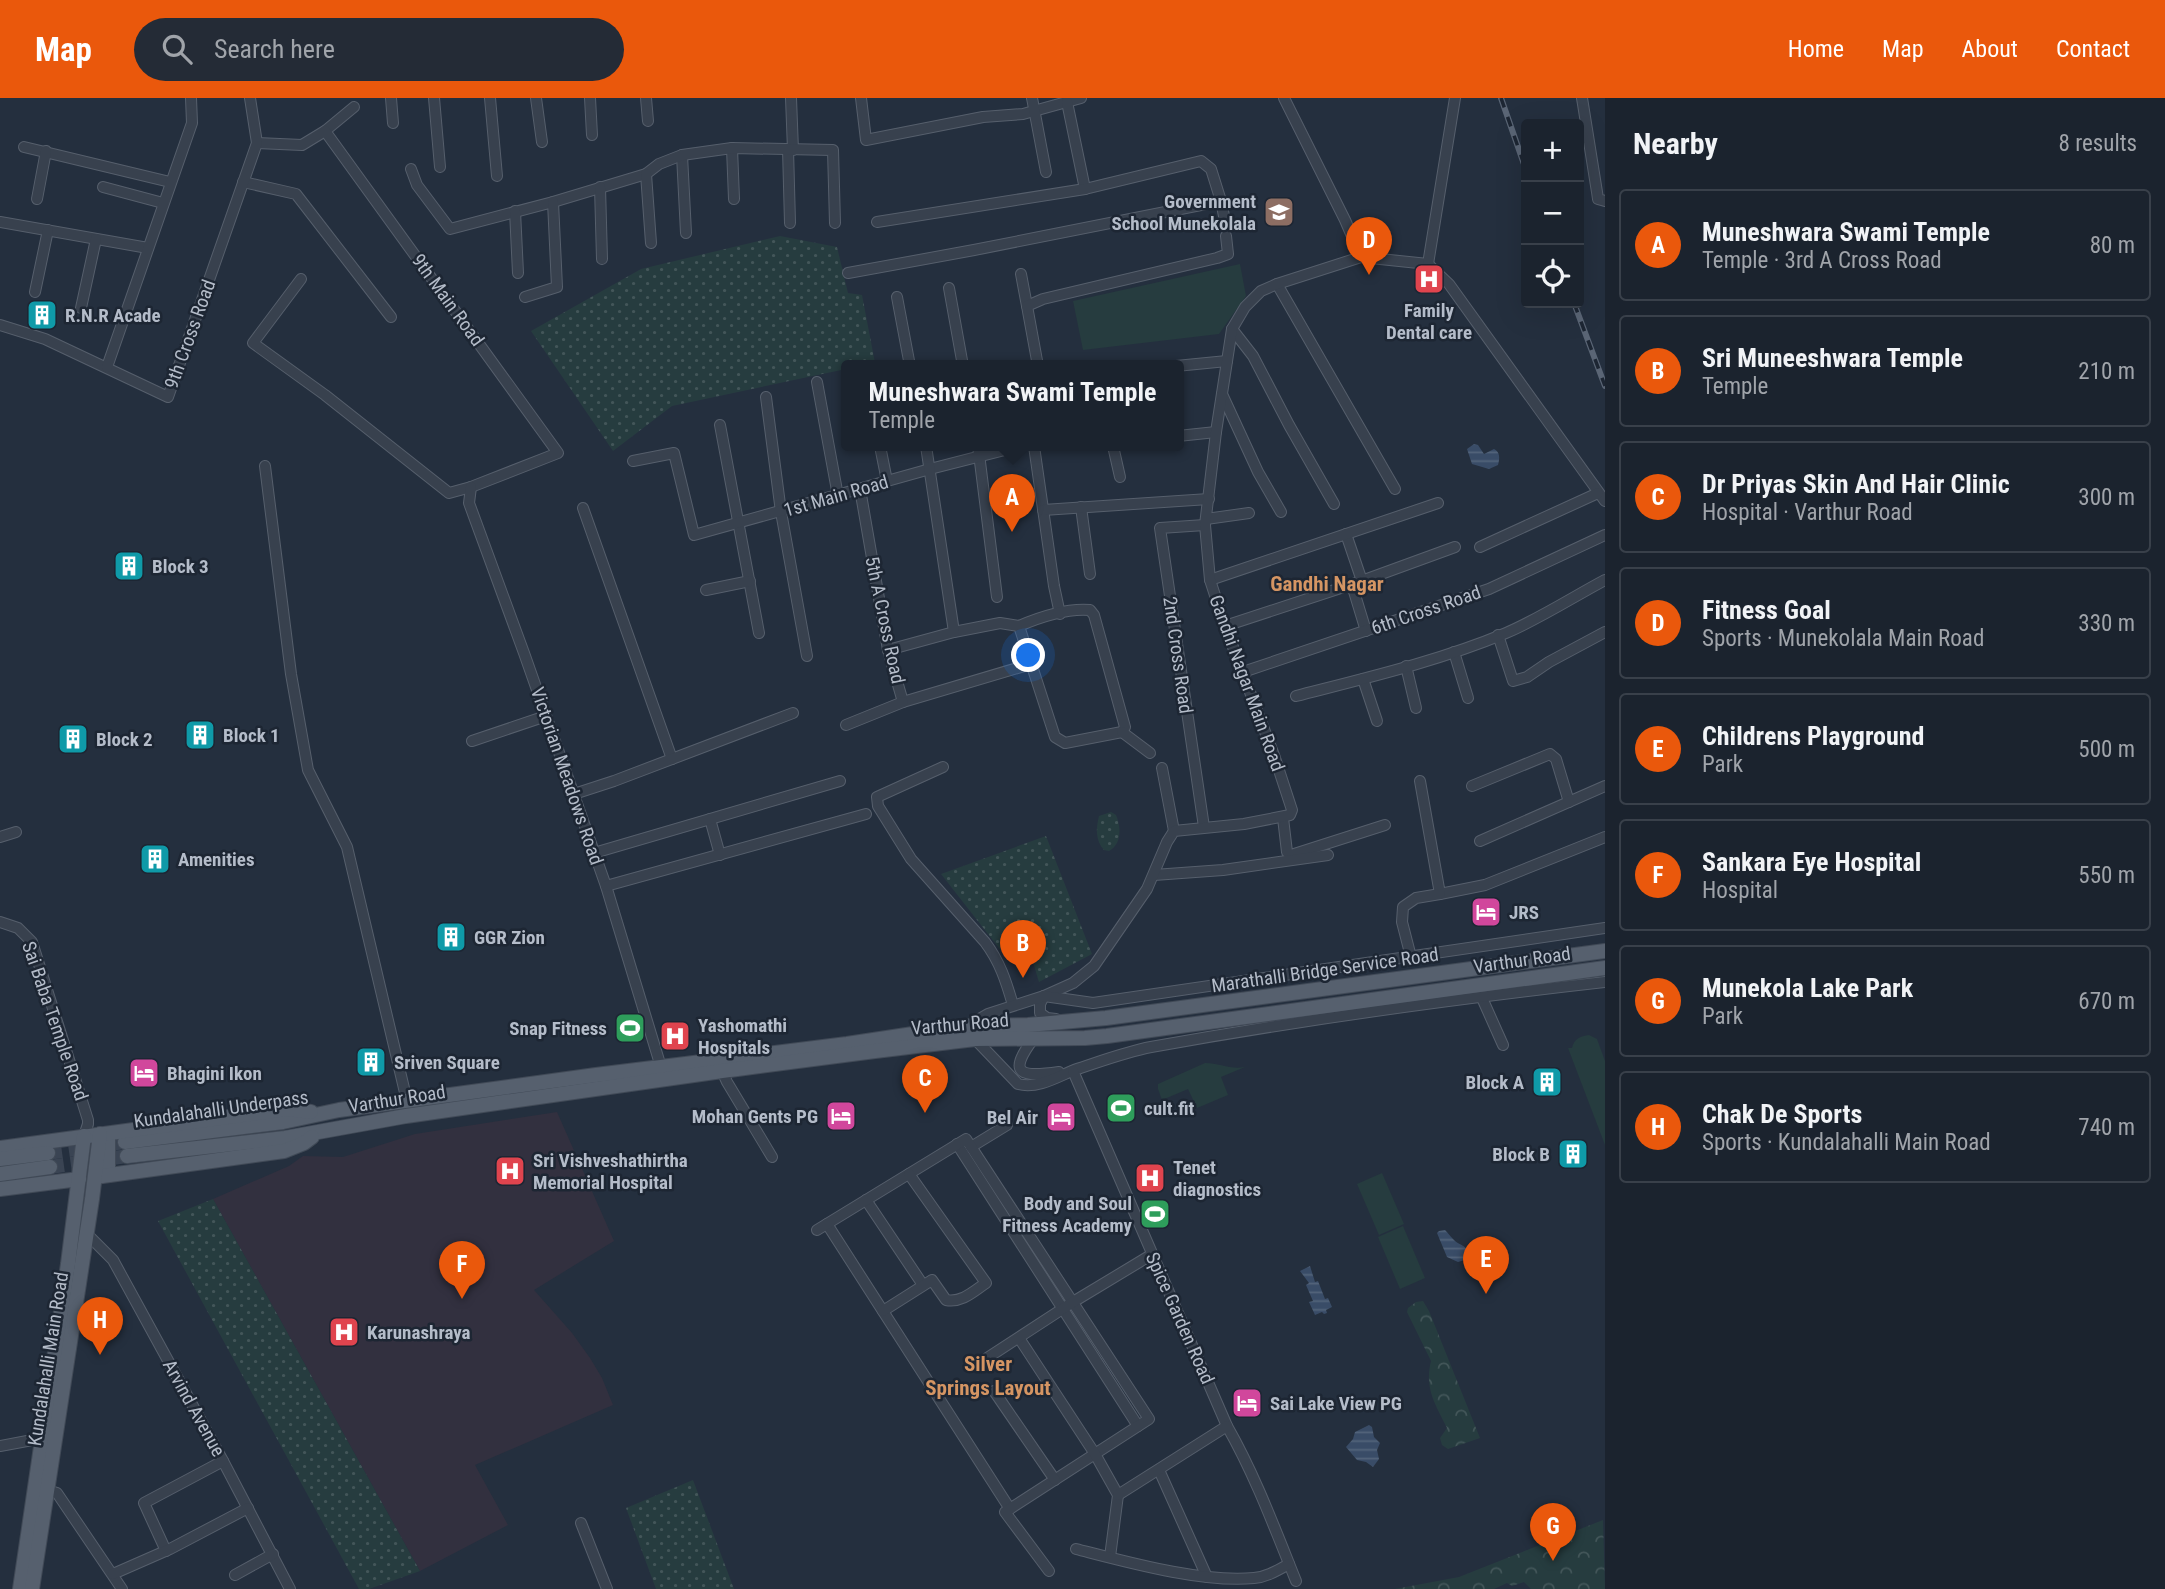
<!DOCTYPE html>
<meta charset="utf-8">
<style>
:root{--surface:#1b232e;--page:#242b36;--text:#f1f3f6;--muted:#a0a4aa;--line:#39404a;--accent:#ea580c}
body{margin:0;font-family:"Roboto Condensed",sans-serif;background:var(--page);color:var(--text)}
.controls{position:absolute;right:21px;top:21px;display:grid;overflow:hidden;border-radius:7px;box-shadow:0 7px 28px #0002}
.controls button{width:63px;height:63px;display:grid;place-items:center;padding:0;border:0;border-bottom:2px solid var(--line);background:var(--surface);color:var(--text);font:35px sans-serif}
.you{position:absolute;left:1029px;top:558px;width:24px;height:24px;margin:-18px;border:5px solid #fff;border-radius:50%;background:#1a73e8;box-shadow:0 0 0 10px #1a73e833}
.badge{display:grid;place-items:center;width:46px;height:46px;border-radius:50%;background:var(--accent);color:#fff;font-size:23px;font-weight:700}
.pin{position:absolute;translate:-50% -58px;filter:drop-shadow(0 2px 4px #0008)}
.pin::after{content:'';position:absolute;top:37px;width:24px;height:21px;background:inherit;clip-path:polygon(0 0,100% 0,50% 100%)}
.popup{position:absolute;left:841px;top:262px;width:343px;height:91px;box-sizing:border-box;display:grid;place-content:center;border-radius:7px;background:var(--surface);filter:drop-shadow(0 2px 5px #0005);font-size:23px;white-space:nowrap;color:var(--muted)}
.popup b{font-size:26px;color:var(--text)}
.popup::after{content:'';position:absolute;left:50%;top:100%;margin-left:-14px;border:14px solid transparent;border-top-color:var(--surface)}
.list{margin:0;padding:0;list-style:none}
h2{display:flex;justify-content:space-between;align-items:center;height:91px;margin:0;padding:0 28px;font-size:30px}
h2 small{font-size:23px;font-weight:400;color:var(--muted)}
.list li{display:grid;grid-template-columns:46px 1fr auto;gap:21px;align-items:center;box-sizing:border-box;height:112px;margin:0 14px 14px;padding:0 14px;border:2px solid var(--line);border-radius:7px}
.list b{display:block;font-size:26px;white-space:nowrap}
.list p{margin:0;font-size:23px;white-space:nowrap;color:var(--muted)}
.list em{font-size:23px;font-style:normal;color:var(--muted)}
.icon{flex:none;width:38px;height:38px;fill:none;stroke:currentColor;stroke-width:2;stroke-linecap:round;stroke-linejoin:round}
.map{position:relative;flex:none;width:1605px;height:1491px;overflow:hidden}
header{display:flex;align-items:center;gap:42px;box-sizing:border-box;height:98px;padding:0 35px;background:var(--accent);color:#fff}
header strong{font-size:33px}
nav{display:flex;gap:38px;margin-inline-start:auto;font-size:24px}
.search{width:490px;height:63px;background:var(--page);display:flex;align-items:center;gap:18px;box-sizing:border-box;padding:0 24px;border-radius:38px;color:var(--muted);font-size:26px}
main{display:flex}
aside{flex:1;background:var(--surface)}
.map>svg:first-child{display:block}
</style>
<header>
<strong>Map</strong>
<div class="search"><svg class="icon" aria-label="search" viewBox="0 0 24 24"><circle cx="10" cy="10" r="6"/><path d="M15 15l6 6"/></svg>Search here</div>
<nav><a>Home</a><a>Map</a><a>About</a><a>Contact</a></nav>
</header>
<main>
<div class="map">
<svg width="1605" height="1491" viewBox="0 0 1605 1491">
<defs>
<pattern id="grass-dots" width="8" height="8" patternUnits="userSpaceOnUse" patternTransform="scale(1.75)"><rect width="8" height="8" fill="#263c3f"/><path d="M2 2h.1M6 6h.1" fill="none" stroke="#435659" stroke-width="1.8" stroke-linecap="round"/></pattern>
<pattern id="park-crowns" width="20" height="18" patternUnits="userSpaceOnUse" patternTransform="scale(1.75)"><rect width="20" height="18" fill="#263c3f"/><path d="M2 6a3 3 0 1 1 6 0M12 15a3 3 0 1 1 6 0" fill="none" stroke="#435659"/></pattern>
<pattern id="water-rules" width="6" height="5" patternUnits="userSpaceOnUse" patternTransform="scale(1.75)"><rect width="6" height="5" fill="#394c67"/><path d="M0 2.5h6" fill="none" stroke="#53647b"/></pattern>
</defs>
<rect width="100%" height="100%" fill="#242f3e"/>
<!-- medical -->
<polygon fill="#32303f" points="557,1014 614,1143 534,1192 572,1235 590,1260 602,1280 613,1307 475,1367 508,1427 420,1473 213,1101 289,1068 303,1058 343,1059 415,1036"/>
<!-- grass -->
<g fill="url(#grass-dots)">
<polygon points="780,138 837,149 848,195 862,197 875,265 860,268 846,268 846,271 672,308 613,353 531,233 641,171"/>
<path d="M1111,714L1116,717C1121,729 1122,746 1109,753L1104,752C1095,742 1096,730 1099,718Z"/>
<polygon points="1046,738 1092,856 1039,884 1029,851 1006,859 941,776"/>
<polygon points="213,1101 420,1473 369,1491 359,1491 158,1123"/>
<polygon points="693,1382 734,1491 656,1491 626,1410"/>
</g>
<!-- park -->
<g fill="url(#park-crowns)">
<path d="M1423,1203L1429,1213L1480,1340L1448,1351L1442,1347L1440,1340L1447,1330C1436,1307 1424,1291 1431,1263L1407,1214L1408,1210L1416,1204Z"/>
<polygon points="1603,1422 1605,1491 1531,1491 1524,1484 1512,1488 1507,1485 1494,1491 1395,1491 1459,1479"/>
</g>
<!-- garden -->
<g fill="#263c3f">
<polygon points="1240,166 1246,198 1219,236 1083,252 1073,203"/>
<path d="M1589,937L1597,941L1605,963V1047L1568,950H1572C1574,941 1580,938 1589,937Z"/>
<path d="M1205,965C1219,965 1231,972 1245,969L1221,979L1228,997L1197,1010L1188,991L1162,1002L1158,991V986Z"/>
<polygon points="1382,1075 1404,1126 1379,1137 1357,1086"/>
<polygon points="1403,1128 1425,1180 1400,1191 1378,1139"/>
</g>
<!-- water -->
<g fill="url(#water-rules)">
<path d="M1474,346L1478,347L1484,356L1494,351C1500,354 1500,360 1498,367L1489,371L1472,366L1467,351Z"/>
<path d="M1445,1132C1448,1135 1450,1138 1453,1141C1461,1150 1468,1144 1468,1161L1458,1164L1447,1159L1437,1135L1439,1133Z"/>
<polygon points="1310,1168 1315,1184 1318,1183 1325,1201 1328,1200 1332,1209 1326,1212 1327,1215 1324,1216 1322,1214 1315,1217 1309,1204 1313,1203 1306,1187 1309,1185 1300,1173"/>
<polygon points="1369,1327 1372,1329 1374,1339 1380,1345 1377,1352 1379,1361 1373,1369 1366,1364 1357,1362 1346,1349 1353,1341 1355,1334"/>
</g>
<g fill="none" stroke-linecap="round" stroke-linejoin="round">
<!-- major-tunnel -->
<g stroke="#3a4453" stroke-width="14" stroke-dasharray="14 7" stroke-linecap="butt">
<polyline points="48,1055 125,1044"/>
<polyline points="50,1069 127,1058"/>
</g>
<!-- minor casing -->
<g stroke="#565f6c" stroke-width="12">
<g id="minor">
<polyline points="391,0 393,25"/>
<polyline points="434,0 440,69"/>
<polyline points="490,0 497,78"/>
<polyline points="536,0 542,44"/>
<polyline points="590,0 592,37"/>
<polyline points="646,0 648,23"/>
<polyline points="791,0 793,52"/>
<polyline points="861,0 866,42 983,19 1023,16 1081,0"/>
<polyline points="1032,0 1046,74"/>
<polyline points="1284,0 1345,122 1361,159 1428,166 1449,186 1605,403"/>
<polyline points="1582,0 1597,94 1598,101 1605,103"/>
<polyline points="1067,4 1085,91"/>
<polyline points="325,33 354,9"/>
<polyline points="257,45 302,47 325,33 558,355 471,389 449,395 325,297 253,245 301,181"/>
<polyline points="24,49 170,84"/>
<polyline points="732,50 734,101"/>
<polyline points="788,51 790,125"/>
<polyline points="682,57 686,135"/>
<polyline points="411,71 417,87 450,131 553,104 646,76 659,66 682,57 732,50 833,52 835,125"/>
<polyline points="646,76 651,145"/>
<polyline points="243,84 296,96 391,219"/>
<polyline points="103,89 163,105"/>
<polyline points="600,89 602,161"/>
<polyline points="37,101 46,53"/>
<polyline points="1221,103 1224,118"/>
<polyline points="515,113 518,175"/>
<polyline points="0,124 148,150"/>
<polyline points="1428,166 1455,0"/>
<polyline points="848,175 974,152 1221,103 1211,71 1201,63 1085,91 877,124"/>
<polyline points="1021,176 1027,208"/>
<polyline points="1277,186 1395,391"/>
<polyline points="949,190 963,268"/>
<polyline points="35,194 48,132"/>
<polyline points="525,199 557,189 553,104"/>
<polyline points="897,199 910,268"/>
<polyline points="81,210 96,141"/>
<polyline points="0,227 45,241 168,299 257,45 250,0"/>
<polyline points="1232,231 1253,258 1289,327 1334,406"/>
<polyline points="1038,268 1027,208 1043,201 1217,160 1228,156 1226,138"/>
<polyline points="1176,268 1227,263"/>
<polyline points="107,269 192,25 191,0"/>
<polyline points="817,284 838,398"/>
<polyline points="1222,296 1258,374 1281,414"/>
<polyline points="766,299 781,414 807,558"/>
<polyline points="720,327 759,535"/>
<polyline points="1178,338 1216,334"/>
<polyline points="880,348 887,383"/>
<polyline points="978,348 997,499"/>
<polyline points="1034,348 1054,488 1060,516"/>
<polyline points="1113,348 1120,379"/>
<polyline points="633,363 674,355 694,437 930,371 1020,348"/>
<polyline points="265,368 291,576 308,672 347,749 407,1003"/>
<polyline points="471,389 469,405 524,555 606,788 661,969"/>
<polyline points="860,391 888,552 903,604 1031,566"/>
<polyline points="1081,409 1090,476"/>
<polyline points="583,410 672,661"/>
<polyline points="1043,412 1209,401"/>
<polyline points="1206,421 1249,415"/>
<polyline points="1346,436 1362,483"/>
<polyline points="1480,449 1598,395"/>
<polyline points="1210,482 1438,405"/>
<polyline points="1352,487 1366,533"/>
<polyline points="706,492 750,483"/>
<polyline points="1225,528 1359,484 1455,449"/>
<path d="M954,534L1000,525L1019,528L1055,639L1065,645L1122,634L1125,629L1094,517L1090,512C1067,510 1040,519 1019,528"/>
<polyline points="1498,537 1513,583 1527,579 1549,564 1605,534"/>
<polyline points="888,552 954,534 926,348"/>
<polyline points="1454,554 1468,600"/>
<polyline points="1406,568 1416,610"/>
<polyline points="1243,574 1489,491 1605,437"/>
<polyline points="1363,581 1377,623"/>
<path d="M1296,598C1366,580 1439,563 1506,535C1539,521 1573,499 1605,482"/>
<polyline points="846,627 903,604"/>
<polyline points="1122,634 1150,655"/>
<polyline points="472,643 546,618"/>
<path d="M943,669L877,699L878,708L911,761L985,844C1000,864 1006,883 1013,907"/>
<polyline points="1162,670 1174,733"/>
<polyline points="1420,683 1440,796 1485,787 1605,739"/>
<polyline points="1472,688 1550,656 1556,661 1569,704"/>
<polyline points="574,696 614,683 793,615"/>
<polyline points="1283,720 1287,754 1291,757 1385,727"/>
<polyline points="710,721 720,757"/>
<polyline points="1204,729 1160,430 1205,427"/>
<polyline points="0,739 16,734"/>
<polyline points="1480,743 1605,688"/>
<polyline points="594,755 840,683"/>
<polyline points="1154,777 1223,772 1328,757"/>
<polyline points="606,788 866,716"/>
<polyline points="0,824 18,830 32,844 88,1022 88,1026 84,1038"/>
<polyline points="1411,859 1402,824 1403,809 1416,800 1440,796"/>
<polyline points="1044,898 1073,885 1094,868 1147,791 1167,744 1174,733 1244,726 1290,717 1292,712 1275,660 1225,528 1210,482 1205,427 1216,334 1232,231 1245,209 1261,193 1277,186 1361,159"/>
<polyline points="1044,898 1040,906 1040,915 1047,920 1056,921"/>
<polyline points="1482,900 1503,947"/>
<polyline points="969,927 988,916 1044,898 1093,905 1605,830"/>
<path d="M1034,940C1005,978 1023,979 1059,974"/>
<path d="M975,941L1018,986C1038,991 1057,979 1074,972C1099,964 1125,954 1151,949C1301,922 1453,901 1605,884"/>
<polyline points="722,973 727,984 772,1059"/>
<path d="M1073,973L1227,1328C1255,1377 1275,1431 1296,1483"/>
<polyline points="957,1046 1138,1328"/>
<polyline points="971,1049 1007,1027"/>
<polyline points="866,1102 923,1187"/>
<polyline points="827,1126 1010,1411"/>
<polyline points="817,1132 966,1041 1149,1321 1005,1414 1049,1473"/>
<polyline points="87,1136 113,1162 223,1363 290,1491"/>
<path d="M883,1213L932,1182L946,1202C962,1205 974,1193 986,1185L909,1076"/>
<polyline points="1019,1240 1095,1356 1118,1397 1110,1459"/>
<polyline points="981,1264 1073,1204 1151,1157"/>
<polyline points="994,1293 1055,1382"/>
<polyline points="0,1348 43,1340"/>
<polyline points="1159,1372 1207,1479"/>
<polyline points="47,1392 57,1395 122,1491"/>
<polyline points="1118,1397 1227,1328"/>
<polyline points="581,1425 607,1491"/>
<path d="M1076,1451C1127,1464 1202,1485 1254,1480C1267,1479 1278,1472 1289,1466"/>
<polyline points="166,1453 144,1405 223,1363"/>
<polyline points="113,1476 170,1451 248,1410"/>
<polyline points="235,1477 273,1456"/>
</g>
</g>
<!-- major casing -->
<g stroke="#414a57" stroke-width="16">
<g id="major">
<polyline points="108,1036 108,1077"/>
<polyline points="125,1044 283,1024 339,1012 596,977 847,946 966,928 1028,927 1106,920 1605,853"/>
<polyline points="0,1050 287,1011 311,1014"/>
<polyline points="127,1058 285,1040 406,1018 722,973 875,953 975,941 1085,940 1107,938 1605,870"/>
<polyline points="0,1061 48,1055"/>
<polyline points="0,1076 50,1069"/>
<polyline points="95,1079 284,1053 304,1045 312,1039"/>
<polyline points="0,1091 79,1081"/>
<polyline points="20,1491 68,1166 84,1038"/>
<polyline points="32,1491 92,1101 100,1036"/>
</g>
</g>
<!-- minor -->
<use href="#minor" stroke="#38414e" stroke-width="10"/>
<!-- major -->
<use href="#major" stroke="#56606e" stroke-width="14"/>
<!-- rail casing -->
<g stroke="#5a6575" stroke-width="6">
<g id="rail">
<polyline points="1501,0 1526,72"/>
<polyline points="1574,205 1605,288"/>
</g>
</g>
<!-- rail -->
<use href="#rail" stroke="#1d2633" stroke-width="3.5" stroke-dasharray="10" stroke-linecap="butt"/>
</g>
<!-- icons -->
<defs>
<g id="school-square" transform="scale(1.575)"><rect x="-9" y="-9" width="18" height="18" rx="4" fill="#8d6e63" stroke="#1d2633"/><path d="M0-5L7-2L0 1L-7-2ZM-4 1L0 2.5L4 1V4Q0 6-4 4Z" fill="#fff"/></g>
<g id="hospital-square" transform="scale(1.575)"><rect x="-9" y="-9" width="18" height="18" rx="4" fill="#e0444e" stroke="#1d2633"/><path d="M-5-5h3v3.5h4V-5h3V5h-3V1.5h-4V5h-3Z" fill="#fff"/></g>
<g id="building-square" transform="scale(1.575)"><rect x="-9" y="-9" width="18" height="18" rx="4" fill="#0f9aa8" stroke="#1d2633"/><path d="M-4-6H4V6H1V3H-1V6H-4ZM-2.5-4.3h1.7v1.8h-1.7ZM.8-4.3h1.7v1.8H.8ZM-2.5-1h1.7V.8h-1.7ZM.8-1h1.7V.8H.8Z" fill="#fff"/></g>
<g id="hotel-square" transform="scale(1.575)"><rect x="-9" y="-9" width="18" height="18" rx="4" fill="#d1479c" stroke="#1d2633"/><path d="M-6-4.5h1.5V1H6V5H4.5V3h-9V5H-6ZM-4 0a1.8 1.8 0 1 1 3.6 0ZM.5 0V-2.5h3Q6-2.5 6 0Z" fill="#fff"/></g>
<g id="stadium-square" transform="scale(1.575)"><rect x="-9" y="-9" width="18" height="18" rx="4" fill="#2e9e5b" stroke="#1d2633"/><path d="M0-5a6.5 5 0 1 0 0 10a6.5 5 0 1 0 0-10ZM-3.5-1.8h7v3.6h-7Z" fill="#fff"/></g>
</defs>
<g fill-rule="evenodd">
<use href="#school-square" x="1279" y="114"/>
<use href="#hospital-square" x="1429" y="181"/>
<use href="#building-square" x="42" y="217"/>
<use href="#building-square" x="129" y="468"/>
<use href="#building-square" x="200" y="637"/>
<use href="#building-square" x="73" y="641"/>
<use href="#building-square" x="155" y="761"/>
<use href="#hotel-square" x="1486" y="814"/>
<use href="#building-square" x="451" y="839"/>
<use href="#stadium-square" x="630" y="930"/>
<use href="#hospital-square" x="675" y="938"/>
<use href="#building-square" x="371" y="964"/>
<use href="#hotel-square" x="144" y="975"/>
<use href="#building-square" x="1547" y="984"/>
<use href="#stadium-square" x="1121" y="1010"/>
<use href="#hotel-square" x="841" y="1018"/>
<use href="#hotel-square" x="1061" y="1019"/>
<use href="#building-square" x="1573" y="1056"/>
<use href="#hospital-square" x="510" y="1073"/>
<use href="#hospital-square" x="1150" y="1080"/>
<use href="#stadium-square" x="1155" y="1116"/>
<use href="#hospital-square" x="344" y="1234"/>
<use href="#hotel-square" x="1247" y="1305"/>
</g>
<g text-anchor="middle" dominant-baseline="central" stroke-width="5" stroke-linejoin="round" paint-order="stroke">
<!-- poi labels -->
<g font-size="19" font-weight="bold" fill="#b4bcc9" stroke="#1d2633" text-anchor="start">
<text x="1256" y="103" text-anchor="end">Government<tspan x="1256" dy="22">School Munekolala</tspan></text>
<text x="1429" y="212" text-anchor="middle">Family<tspan x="1429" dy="22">Dental care</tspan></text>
<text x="65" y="217">R.N.R Acade</text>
<text x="152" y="468">Block 3</text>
<text x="223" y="637">Block 1</text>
<text x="96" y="641">Block 2</text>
<text x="178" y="761">Amenities</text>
<text x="1509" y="814">JRS</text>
<text x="474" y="839">GGR Zion</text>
<text x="698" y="927">Yashomathi<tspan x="698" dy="22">Hospitals</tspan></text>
<text x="607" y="930" text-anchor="end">Snap Fitness</text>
<text x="394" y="964">Sriven Square</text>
<text x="167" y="975">Bhagini Ikon</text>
<text x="1524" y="984" text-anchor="end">Block A</text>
<text x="1144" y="1010">cult.fit</text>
<text x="818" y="1018" text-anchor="end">Mohan Gents PG</text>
<text x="1038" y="1019" text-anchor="end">Bel Air</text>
<text x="1550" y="1056" text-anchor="end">Block B</text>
<text x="533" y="1062">Sri Vishveshathirtha<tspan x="533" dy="22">Memorial Hospital</tspan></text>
<text x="1173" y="1069">Tenet<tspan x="1173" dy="22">diagnostics</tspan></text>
<text x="1132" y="1105" text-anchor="end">Body and Soul<tspan x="1132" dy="22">Fitness Academy</tspan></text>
<text x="367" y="1234">Karunashraya</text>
<text x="1270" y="1305">Sai Lake View PG</text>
</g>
<!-- street labels -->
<g font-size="19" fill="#b4bcc9" stroke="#1d2633">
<text transform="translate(448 202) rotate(54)">9th Main Road</text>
<text transform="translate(190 236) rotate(-70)">9th Cross Road</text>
<text transform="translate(836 398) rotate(-16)">1st Main Road</text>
<text transform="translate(1426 512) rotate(-19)">6th Cross Road</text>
<text transform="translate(885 522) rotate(78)">5th A Cross Road</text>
<text transform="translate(1178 557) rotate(82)">2nd Cross Road</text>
<text transform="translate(1247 585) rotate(70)">Gandhi Nagar Main Road</text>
<text transform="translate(567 678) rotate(71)">Victorian Meadows Road</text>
<text transform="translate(1522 862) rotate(-8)">Varthur Road</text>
<text transform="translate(1325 872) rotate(-8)">Marathalli Bridge Service Road</text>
<text transform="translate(55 923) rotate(71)">Sai Baba Temple Road</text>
<text transform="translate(960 926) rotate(-5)">Varthur Road</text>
<text transform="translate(397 1001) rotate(-9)">Varthur Road</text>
<text transform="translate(221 1011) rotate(-8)">Kundalahalli Underpass</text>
<text transform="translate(1180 1220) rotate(66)">Spice Garden Road</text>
<text transform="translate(48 1261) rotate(-81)">Kundalahalli Main Road</text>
<text transform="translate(194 1310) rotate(61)">Arvind Avenue</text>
</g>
<!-- neighbourhood labels -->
<g font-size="21" font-weight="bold" fill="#d59563" stroke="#1d2633">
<text x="1327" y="486">Gandhi Nagar</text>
<text x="988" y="1266">Silver<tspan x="988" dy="24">Springs Layout</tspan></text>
</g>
</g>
</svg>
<div class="controls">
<button>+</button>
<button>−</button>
<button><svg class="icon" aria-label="locate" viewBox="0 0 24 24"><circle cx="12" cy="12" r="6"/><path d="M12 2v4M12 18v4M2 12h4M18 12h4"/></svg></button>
</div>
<div class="you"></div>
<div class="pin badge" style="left:1012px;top:434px">A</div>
<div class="popup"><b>Muneshwara Swami Temple</b>Temple</div>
<div class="pin badge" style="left:1023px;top:880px">B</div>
<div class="pin badge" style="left:925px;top:1015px">C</div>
<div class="pin badge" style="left:1369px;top:177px">D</div>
<div class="pin badge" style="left:1486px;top:1196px">E</div>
<div class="pin badge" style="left:462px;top:1201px">F</div>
<div class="pin badge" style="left:1553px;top:1463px">G</div>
<div class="pin badge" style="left:100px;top:1257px">H</div>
</div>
<aside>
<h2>Nearby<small>8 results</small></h2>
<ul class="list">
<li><span class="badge">A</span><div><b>Muneshwara Swami Temple</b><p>Temple · 3rd A Cross Road</p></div><em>80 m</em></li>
<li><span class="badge">B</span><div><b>Sri Muneeshwara Temple</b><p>Temple</p></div><em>210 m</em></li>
<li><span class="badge">C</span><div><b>Dr Priyas Skin And Hair Clinic</b><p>Hospital · Varthur Road</p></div><em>300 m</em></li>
<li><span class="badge">D</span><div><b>Fitness Goal</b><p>Sports · Munekolala Main Road</p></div><em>330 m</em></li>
<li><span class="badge">E</span><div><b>Childrens Playground</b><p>Park</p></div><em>500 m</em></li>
<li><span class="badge">F</span><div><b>Sankara Eye Hospital</b><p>Hospital</p></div><em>550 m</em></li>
<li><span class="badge">G</span><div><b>Munekola Lake Park</b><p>Park</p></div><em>670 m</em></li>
<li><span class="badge">H</span><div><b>Chak De Sports</b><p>Sports · Kundalahalli Main Road</p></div><em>740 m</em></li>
</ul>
</aside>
</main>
